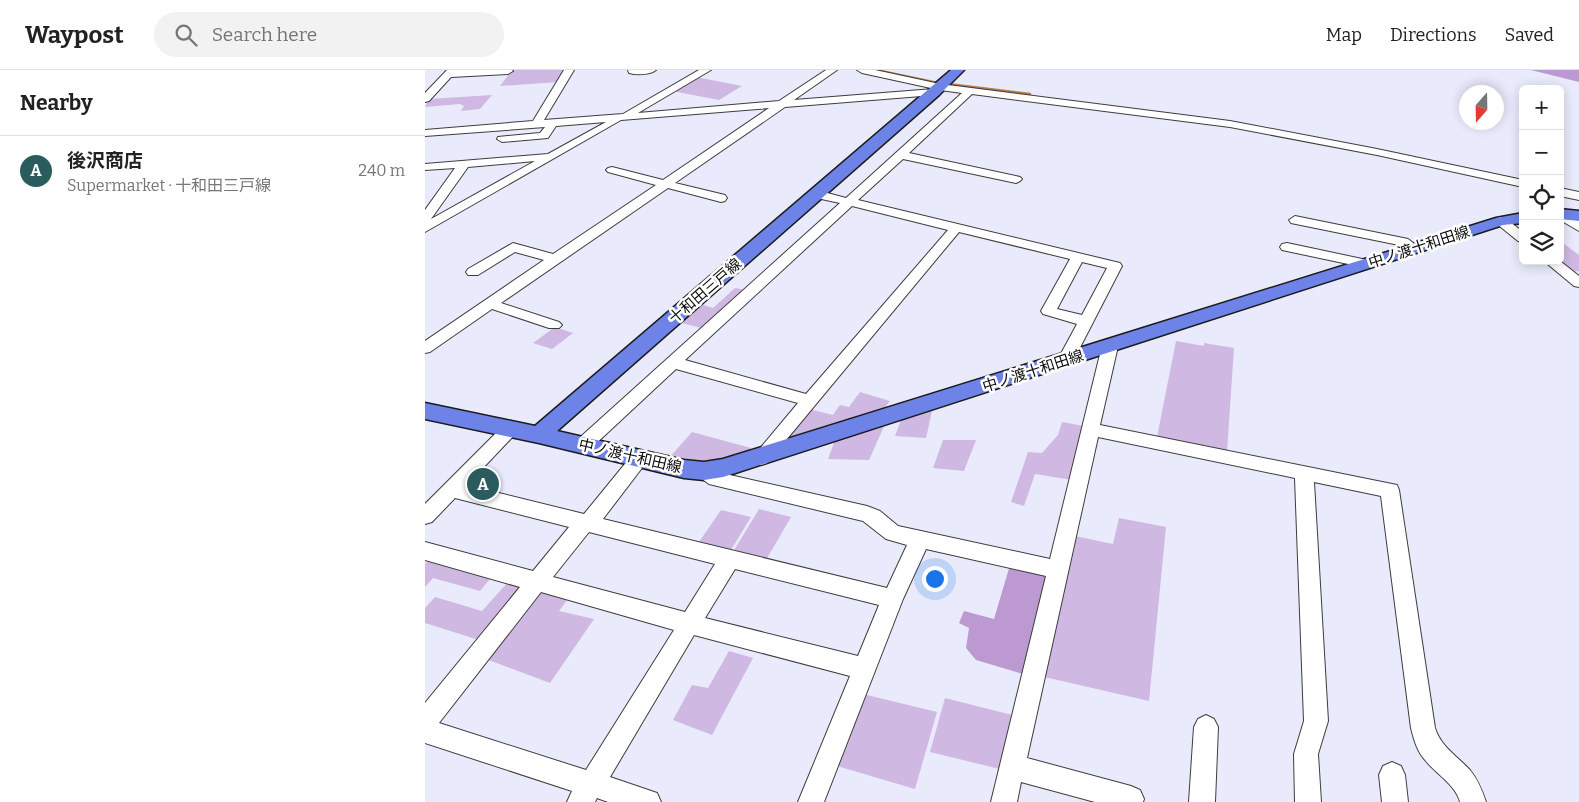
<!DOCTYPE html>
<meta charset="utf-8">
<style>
:root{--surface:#fff;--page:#f2f2f2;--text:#222;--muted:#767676;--line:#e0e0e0;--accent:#2a5c5e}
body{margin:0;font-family:Bitter,"Noto Sans JP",serif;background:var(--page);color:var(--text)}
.controls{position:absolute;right:15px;top:15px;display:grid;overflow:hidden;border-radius:8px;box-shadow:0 2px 12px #0003}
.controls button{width:45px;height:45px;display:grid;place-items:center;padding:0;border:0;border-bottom:1px solid var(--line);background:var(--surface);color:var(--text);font:25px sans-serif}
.compass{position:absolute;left:1034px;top:15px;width:45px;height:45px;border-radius:50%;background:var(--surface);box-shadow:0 2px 12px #0003;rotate:200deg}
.you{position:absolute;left:509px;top:508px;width:18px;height:18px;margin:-12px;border:4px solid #fff;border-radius:50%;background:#1a73e8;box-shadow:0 0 0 8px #1a73e833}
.badge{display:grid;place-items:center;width:32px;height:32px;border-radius:50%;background:var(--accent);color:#fff;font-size:16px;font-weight:700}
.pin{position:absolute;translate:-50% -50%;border:2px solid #fff;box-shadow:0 1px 5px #0006}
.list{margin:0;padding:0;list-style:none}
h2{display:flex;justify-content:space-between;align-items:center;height:65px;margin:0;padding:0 20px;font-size:21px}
h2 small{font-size:16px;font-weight:400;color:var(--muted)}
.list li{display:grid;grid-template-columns:32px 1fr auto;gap:15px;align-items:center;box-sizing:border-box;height:70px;padding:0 20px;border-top:1px solid var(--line)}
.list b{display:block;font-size:19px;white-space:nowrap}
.list p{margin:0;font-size:16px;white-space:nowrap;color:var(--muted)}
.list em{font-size:16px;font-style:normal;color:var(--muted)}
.icon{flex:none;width:28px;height:28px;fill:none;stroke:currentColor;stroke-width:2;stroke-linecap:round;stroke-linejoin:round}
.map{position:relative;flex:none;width:1154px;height:732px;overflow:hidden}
header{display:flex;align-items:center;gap:30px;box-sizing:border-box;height:70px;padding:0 25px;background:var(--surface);border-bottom:1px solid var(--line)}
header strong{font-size:24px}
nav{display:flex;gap:28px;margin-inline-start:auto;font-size:18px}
.search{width:350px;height:45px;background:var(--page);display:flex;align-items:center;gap:12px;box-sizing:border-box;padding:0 18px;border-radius:28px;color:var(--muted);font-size:19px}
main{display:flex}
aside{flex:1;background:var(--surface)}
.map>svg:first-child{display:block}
</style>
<header>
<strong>Waypost</strong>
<div class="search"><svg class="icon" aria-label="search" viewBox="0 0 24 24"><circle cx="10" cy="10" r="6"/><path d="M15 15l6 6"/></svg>Search here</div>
<nav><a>Map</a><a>Directions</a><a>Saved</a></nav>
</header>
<main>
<aside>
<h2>Nearby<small></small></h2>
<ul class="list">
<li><span class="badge">A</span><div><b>後沢商店</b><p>Supermarket · 十和田三戸線</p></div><em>240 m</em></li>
</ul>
</aside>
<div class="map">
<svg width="1154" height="732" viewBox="0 0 1154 732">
<rect width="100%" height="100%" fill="#e9ebfc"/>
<!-- green -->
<g fill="#cfb8e2">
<polygon points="87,0 141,0 134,12 75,16"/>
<polygon points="271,7 317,16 294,30 247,21"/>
<polygon points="67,25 55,39 36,41 39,36 35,34 0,37 4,29"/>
<polygon points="1135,171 1154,185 1154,201 1147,202 1135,191"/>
<polygon points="310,218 322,220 280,259 253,252 273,233 288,238"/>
<polygon points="130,257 148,263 127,279 108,273"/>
<polygon points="751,271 779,276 779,273 809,278 802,382 732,367"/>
<polygon points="435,322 465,331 455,344 353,376 384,339 408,345 415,335 424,337"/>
<polygon points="507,341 501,368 470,366 476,350"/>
<polygon points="637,352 659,356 647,410 610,404 599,436 586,432 603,382 617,383 633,365"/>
<polygon points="460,354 444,390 403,389 410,370"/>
<path d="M267,362L326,378C324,381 322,386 319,387C305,396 260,391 244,388Z"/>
<polygon points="518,370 551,370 539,401 508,398"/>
<polygon points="334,439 366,447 341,490 308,482"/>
<polygon points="296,440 326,447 306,480 274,472"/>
<polygon points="694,448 741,457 724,631 615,606 645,465 688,474"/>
<polygon points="6,488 69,504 55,521 8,508 0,517 0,494"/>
<polygon points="84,511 103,516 57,571 0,553 0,538 10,527 57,541"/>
<polygon points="113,517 145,526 134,541 169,549 125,613 58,588"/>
<polygon points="304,581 328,588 287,665 248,650 267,615 283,618"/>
<polygon points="438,624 512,642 490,719 412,696"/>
<polygon points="520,628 591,646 579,700 505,682"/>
</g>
<!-- forest -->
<g fill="#bc99d0">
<polygon points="1105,0 1154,0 1154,12 1110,1"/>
<polygon points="585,495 623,503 598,604 551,590 541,578 544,558 534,553 539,541 569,549"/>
</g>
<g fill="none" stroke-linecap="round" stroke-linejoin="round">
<!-- stream -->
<g stroke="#bb7d44" stroke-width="2.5">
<polyline points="451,0 513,13"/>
<polyline points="523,14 605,24"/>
</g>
<!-- minor casing -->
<g stroke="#3d3d3d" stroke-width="2">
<g id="minor">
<polygon points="22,0 87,0 88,1 83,4 26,7 4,31 0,32 0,23"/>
<path d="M139,0H149L119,50L198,44L274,0H286L213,43L354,31L401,0H412L369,30L509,19L514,22L509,25L360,37L250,113L300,125L302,128L300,131L296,132L243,118L76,233L134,252L137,255L134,258H124L67,239L5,282L0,283V271L119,190L90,182L53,205H43L41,202L43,199L88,173L128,184L231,115L183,102L181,100L183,98L187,97L238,110L344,38L196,50L0,162V140L30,98L0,100V94L123,84L181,52L131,56L123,68L77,72L72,69L73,67L115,63L120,57L0,66V60L108,51ZM110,91L6,149L43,97Z"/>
<path d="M203,0H231C225,5 211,5 204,3Z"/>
<path d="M432,0H450L515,14L805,51L952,79L1098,110V117L952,85L805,57L547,24L484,83L595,107L597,109L595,111L591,113L478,89L433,130L695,193L697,196L646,295L640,296L634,295L632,291L652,254L618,244L616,241L645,189L534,162L342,393L336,395L330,393L327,388L373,333L251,299L164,380L158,382L152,380L149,375L152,370L415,133L387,127L385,124L387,121L391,120L421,128L537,23L515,20L437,3ZM427,136L523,160L381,324L260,290ZM657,192L682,198L657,245L632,239Z"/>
<polygon points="1135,118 1154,122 1154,130 1135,126"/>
<polygon points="1135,140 1154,151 1154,161 1135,150"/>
<polygon points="870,146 983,169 996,179 989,183 974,175 866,153 864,150"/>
<polygon points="1076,147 1080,148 1098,162 1098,172 1093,171 1072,154 1070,151 1072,148"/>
<polygon points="862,173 942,190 949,194 942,198 857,180 855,177 857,174"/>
<polygon points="1119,191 1135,191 1154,206 1154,217 1149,216"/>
<path d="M685,271L690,272L693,276L675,355L972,415L974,420L1010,658C1016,677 1032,686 1045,700C1053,710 1057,720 1061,732H1035C1031,715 1011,704 1000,690C992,681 989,670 986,658L956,426L889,412L903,651L893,684L896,732H870L869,684L879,651L870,408L673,367L602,688L706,716L715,720L719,729L718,732H670L596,712L592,732H566L621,506L501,479L478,529L399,732H373L425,606L269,565L185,707L232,723L236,732H183L172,728L170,732H142L147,721L0,673V633L95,517L0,490V472L108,501L144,457L30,428L7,452L0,454V434L80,354L86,353L92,354L95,359L42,415L159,444L208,384L214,382L220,384L223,389L220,394L178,449L462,518L482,475L461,469L438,451L284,414L273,406L270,401L273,396L279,394L296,403L442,436L455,441L473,456L625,489L677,276L680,272ZM164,462L290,494L260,542L128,507ZM310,499L454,535L433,586L280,548ZM116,522L249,560L161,700L14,653Z"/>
<polygon points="781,645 789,649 793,657 790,732 764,732 769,657 773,649"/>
<polygon points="967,692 976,696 980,705 983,732 957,732 954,705 958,696"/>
</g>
</g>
<!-- major casing -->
<g stroke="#1b1b1b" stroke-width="3">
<g id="major">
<polygon points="526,0 539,0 514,25 132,361 259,390 279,392 298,389 1071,148 1098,143 1098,153 1078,155 298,407 279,410 259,408 114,373 0,349 0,333 110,356"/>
<polygon points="1135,139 1154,141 1154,151 1135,149"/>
</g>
</g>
<!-- minor -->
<use href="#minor" fill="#fff" fill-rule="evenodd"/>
<!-- major -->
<use href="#major" fill="#6e83e7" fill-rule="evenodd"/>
</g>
<g text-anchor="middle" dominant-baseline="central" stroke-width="5" stroke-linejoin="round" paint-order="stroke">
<!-- street labels -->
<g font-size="15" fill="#0a0a0a" stroke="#fff">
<text transform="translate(994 177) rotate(-18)">中ノ渡十和田線</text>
<text transform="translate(280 221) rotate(-41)">十和田三戸線</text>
<text transform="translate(608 301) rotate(-18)">中ノ渡十和田線</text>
<text transform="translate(205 386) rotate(13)">中ノ渡十和田線</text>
</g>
</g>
</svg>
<div class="controls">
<button>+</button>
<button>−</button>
<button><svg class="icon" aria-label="locate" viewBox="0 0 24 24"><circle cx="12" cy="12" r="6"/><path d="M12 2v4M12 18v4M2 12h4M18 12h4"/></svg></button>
<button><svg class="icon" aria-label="layers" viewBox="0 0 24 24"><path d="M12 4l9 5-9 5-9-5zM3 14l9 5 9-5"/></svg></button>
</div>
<svg class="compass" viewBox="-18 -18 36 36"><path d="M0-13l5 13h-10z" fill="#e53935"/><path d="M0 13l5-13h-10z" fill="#767676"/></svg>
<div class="you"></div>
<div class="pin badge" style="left:58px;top:414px">A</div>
</div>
</main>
